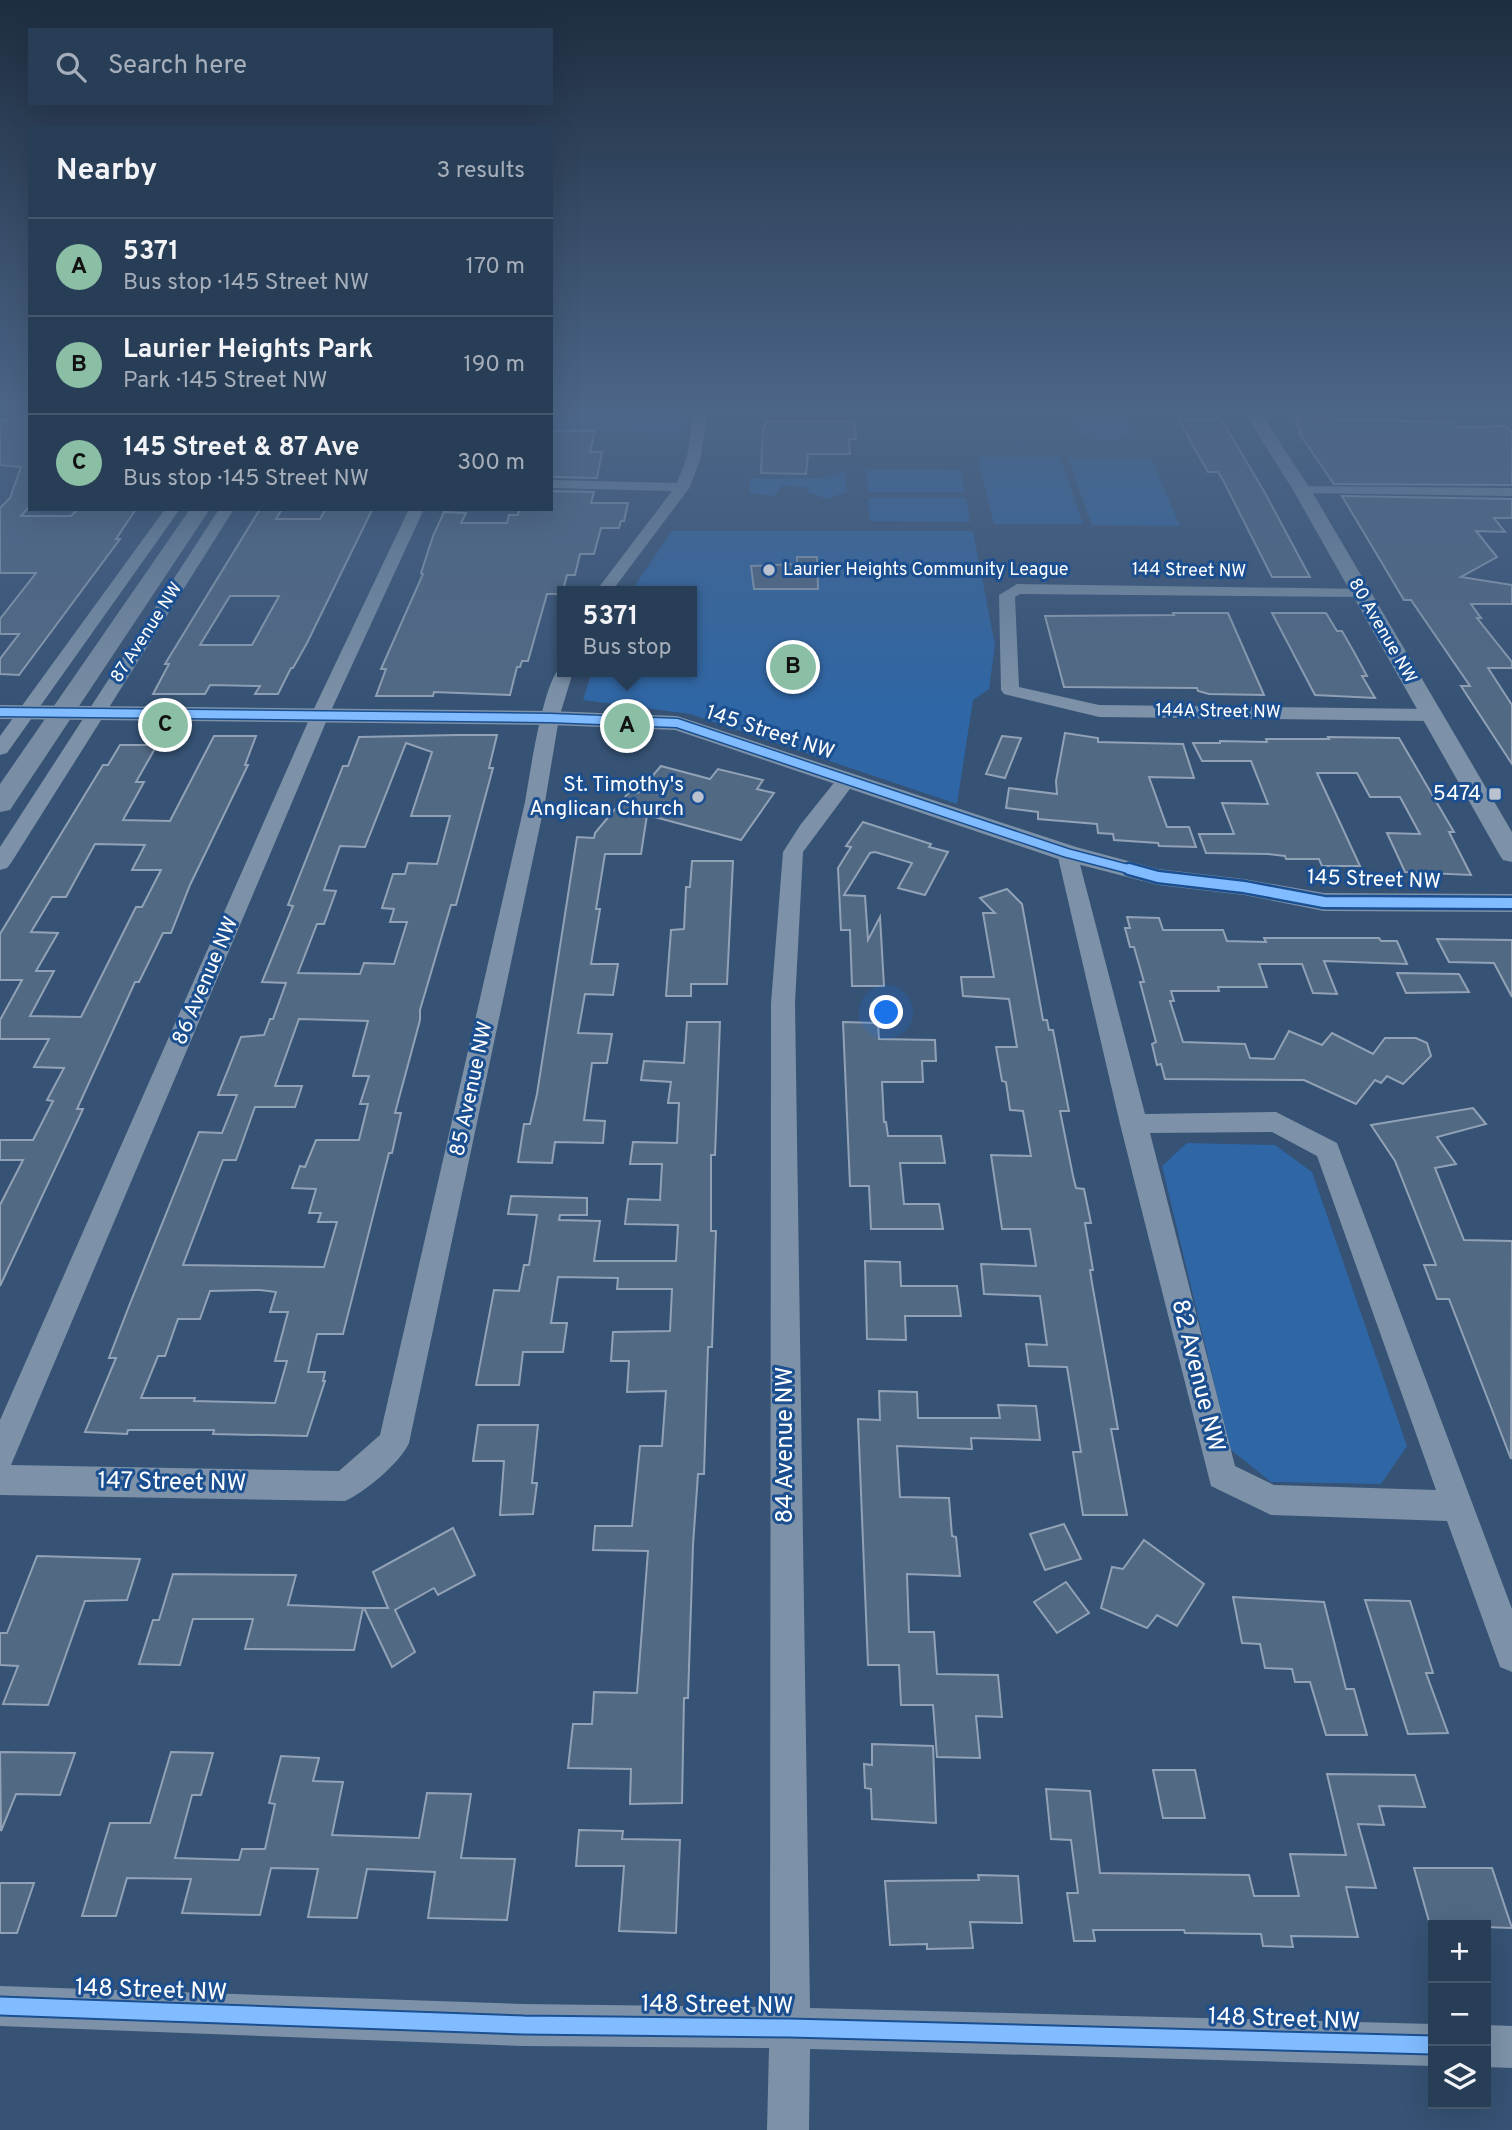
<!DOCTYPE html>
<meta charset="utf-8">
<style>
:root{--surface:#283e57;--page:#344961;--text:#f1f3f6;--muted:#a5aeba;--line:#44576d;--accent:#8abfa5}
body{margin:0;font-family:Overpass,sans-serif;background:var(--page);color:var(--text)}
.controls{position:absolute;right:21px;bottom:21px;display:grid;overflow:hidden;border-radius:0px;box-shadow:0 7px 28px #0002}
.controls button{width:63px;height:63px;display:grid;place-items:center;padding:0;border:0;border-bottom:2px solid var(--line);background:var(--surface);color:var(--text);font:35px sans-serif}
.you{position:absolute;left:887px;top:1013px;width:24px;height:24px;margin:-18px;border:5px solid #fff;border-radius:50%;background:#1a73e8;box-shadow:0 0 0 10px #1a73e833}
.badge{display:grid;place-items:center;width:46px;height:46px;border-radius:50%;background:var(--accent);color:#111;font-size:23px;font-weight:700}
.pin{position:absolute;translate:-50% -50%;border:4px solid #fff;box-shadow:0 2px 7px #0006}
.popup{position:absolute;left:557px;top:586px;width:140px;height:91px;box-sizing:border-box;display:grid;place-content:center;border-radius:0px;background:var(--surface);filter:drop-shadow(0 2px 5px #0005);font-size:23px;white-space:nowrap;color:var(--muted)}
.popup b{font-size:26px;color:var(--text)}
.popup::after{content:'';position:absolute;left:50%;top:100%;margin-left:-14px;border:14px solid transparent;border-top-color:var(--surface)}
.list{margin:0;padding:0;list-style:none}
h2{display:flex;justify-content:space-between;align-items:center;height:91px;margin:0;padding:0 28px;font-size:30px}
h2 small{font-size:23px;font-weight:400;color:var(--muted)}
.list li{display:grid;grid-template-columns:46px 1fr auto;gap:21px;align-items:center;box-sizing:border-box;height:98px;padding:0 28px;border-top:2px solid var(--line)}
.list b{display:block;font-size:26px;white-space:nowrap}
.list p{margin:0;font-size:23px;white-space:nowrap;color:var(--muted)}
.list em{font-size:23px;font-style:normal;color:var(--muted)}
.icon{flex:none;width:38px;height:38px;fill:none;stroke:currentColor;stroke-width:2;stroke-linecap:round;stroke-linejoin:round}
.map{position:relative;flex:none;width:1512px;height:2130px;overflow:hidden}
.search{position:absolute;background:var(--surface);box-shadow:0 7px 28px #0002;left:28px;top:28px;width:525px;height:77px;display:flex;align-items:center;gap:18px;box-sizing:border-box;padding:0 24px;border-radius:0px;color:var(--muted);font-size:26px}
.panel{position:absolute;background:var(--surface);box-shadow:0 7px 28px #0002;left:28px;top:126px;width:525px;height:385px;border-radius:0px}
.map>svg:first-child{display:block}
</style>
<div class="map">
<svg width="1512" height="2130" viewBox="0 0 1512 2130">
<rect width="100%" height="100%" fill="#365274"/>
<!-- green -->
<g fill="#2f66a5">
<polygon points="551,409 678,409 685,412 681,433 551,430"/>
<polygon points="1076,417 1117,417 1133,428 1132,434 1117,440 1083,438 1073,418"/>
<polygon points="978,457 1060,457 1083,524 994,524"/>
<polygon points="1068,458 1151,458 1180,526 1092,525"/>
<polygon points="866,469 960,470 965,492 868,492"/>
<polygon points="845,472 847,492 826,499 808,492 807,487 782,486 773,496 750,493 750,479 821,479"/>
<polygon points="868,498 966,498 970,522 870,521"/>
<polygon points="672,531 973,531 995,645 989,689 973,700 957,804 690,714 583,700 592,672 692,672 692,591 631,591"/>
<polygon points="1187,1143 1275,1145 1312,1172 1407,1446 1381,1484 1271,1482 1230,1449 1162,1166"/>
</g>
<!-- building -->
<g fill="#526984" stroke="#92a2b6" stroke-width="2" fill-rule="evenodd">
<polygon points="1296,418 1452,422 1457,427 1506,426 1512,432 1512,485 1334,484 1299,433 1302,433 1295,423 1299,423"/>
<polygon points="16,419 30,419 30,506 21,516 71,516 77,510 136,509 116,539 120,539 19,675 0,674 0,659 19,634 0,634 0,619 36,573 0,573 0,508 10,498 21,467 0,465 0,421"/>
<polygon points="1178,419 1218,419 1223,422 1265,493 1310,577 1272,577 1224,482 1218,472 1208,472"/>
<polygon points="765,421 854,421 856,439 849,439 850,454 808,454 806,474 761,473 763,427 765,427"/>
<polygon points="551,431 595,431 590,452 602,452 597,478 551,477"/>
<polygon points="551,491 594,492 591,503 628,503 624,521 621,521 619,528 601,528 594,554 580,554 575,575 567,575 562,594 547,594 528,661 522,661 520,667 517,667 510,695 434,692 433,696 376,696 386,669 381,669 423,574 421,573 433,536 444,512 466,513 461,523 507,523 509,515 518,515 519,509 551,509"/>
<polygon points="1342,496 1512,499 1512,518 1494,518 1505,532 1476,531 1497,557 1461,577 1512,585 1512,604 1471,604 1481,618 1477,618 1512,662 1512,668 1488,668 1512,705 1512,764 1461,686 1470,686 1411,600 1404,600"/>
<path d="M260,509H282L276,519H320L325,510H372L307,643L293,668H291L278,694H255L260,686L210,685L205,694H153L169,664H165ZM230,596H279L252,645H200Z"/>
<polygon points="797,557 817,557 818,589 754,589 751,566 797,564"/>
<polygon points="1173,613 1228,613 1264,695 1209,694 1198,691 1197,688 1064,687 1045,616 1174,615"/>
<polygon points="1272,613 1326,613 1337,631 1342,631 1354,652 1367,676 1362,676 1375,698 1315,695"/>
<polygon points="1065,733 1098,738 1098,742 1183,744 1194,778 1149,777 1167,827 1189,827 1196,847 1159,846 1158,843 1114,840 1113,834 1098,833 1097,824 1038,819 1038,812 1006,808 1009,788 1057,794 1056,781"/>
<path d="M457,735H497L489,768H493L456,905H451L420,1010V1020L395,1113H401L392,1153H389L343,1334H317L308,1372H325L323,1381H325L307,1436L213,1434L214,1430H128L127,1434L85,1432L116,1358H109L129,1306L199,1132L222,1133L237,1095H218L241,1037L264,1035L270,1019H273L286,983L262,982L293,906L288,905L343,766H348L359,737ZM406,743L432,752L411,816H450L437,864L408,863L405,874H393L382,908L394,909L390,922H407L394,964L364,963L360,974L298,973L317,924H324L336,891L324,890L340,846L365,847ZM299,1019L368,1021L353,1076H369L360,1104H368L359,1140H316L305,1167L300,1166L292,1188L316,1189L309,1213H321L318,1222H337L324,1267L183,1265L223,1160H236L255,1107H295L302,1086H275ZM260,1290L276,1292L270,1312H288L275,1361H287L275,1403L194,1401L195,1398H141L158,1356H165L178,1319H200L210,1291Z"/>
<path d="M214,736H256L245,765H248L190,885L171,933H163L139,982H135L77,1109H83L0,1286V1205L23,1160H0V1140H33L53,1101L47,1100L64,1068L34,1067L49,1039H0V1020L22,980H0V934L103,765H108L120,745H157L136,782H144L123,820L170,821ZM95,844L145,845L132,870H161L142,907H136L81,1017L30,1016L54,971H36L58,933L31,932L52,897H66Z"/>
<polygon points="1002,736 1021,738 1005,778 986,774"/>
<polygon points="1328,737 1399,738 1454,832 1449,832 1471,875 1405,872 1387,833 1420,834 1400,797 1370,797 1357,773 1317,773 1360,866 1322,866 1319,859 1286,859 1285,856 1268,854 1206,853 1199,834 1234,834 1222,803 1268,804 1251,761 1202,761 1193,743 1220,743 1220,741 1267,742 1266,739 1329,739"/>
<polygon points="661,766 710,779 718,769 763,780 757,789 774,793 741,840 647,815 641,854 605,854 596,909 600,909 591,964 618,964 613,995 585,994 578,1033 612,1034 607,1063 592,1063 584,1120 605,1121 603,1143 555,1142 552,1163 518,1162 524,1124 530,1124 537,1094 577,837 594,838 595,833 630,791 638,793"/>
<polygon points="863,822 931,844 929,847 948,852 925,895 898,888 912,863 875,852 870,853 844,895 865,896 868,940 880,917 884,986 852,986 850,930 841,930 838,868 851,847 846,846"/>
<polygon points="692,861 733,861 727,984 691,984 691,996 666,996 671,930 684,929 686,887 690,887"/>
<polygon points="1007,889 1022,904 1043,1020 1047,1020 1049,1030 1053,1030 1069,1111 1060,1111 1073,1176 1076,1188 1084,1189 1091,1223 1085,1223 1093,1270 1090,1270 1092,1283 1118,1429 1111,1429 1127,1515 1083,1515 1073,1452 1081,1452 1067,1367 1029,1366 1026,1344 1047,1345 1040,1296 984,1294 981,1264 1036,1266 1030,1229 1002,1229 991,1155 1031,1156 1023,1111 1010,1110 1006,1082 1002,1081 996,1047 1017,1047 1009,999 963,996 961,977 994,977 983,913 995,913 980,898"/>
<polygon points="1127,917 1159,918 1163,930 1223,930 1227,941 1266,942 1264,938 1379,938 1381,941 1397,941 1407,964 1324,961 1337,994 1313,993 1302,964 1259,964 1267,987 1218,987 1219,991 1171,991 1174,1001 1170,1001 1183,1042 1245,1044 1250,1058 1274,1059 1289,1031 1322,1045 1332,1033 1373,1054 1385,1038 1416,1038 1427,1043 1431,1056 1403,1084 1387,1076 1381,1083 1375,1080 1356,1104 1304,1080 1165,1079 1161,1064 1157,1065 1152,1044 1156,1042 1140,982 1144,982 1134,947 1130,947 1125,928 1130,928"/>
<polygon points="1437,939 1512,940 1512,997 1494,963 1449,962"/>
<polygon points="1397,973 1459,974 1469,992 1406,993"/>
<polygon points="687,1022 720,1022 715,1155 711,1155 711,1231 716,1231 712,1347 708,1347 704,1474 698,1474 693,1545 688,1698 684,1698 682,1803 630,1804 631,1769 568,1768 573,1724 592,1724 594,1692 637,1693 648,1551 593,1550 595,1526 632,1526 640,1446 662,1446 666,1391 627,1392 629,1361 611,1361 613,1332 670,1331 672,1289 617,1289 618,1278 558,1277 551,1323 567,1323 563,1352 523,1352 519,1385 476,1385 494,1290 519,1291 524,1265 529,1265 537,1215 508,1214 511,1196 587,1198 587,1215 560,1215 559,1220 600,1221 594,1261 676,1261 678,1225 625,1224 628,1199 660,1200 662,1164 630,1164 633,1142 677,1143 679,1103 668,1103 671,1082 641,1080 644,1061 684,1063"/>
<polygon points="843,1022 878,1023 879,1039 935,1040 936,1061 922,1061 923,1082 882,1082 884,1122 886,1122 888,1136 941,1136 945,1163 900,1163 904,1204 939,1204 943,1229 871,1229 869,1186 850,1186"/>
<polygon points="1473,1108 1486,1124 1437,1137 1456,1164 1435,1168 1464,1240 1512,1241 1511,1459 1449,1299 1437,1299 1424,1265 1436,1265 1395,1161 1371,1125"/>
<polygon points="865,1261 900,1262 901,1286 957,1286 961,1316 905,1316 906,1340 867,1339"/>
<polygon points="879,1391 917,1392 918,1418 1000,1418 998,1405 1036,1406 1040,1440 971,1438 972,1449 897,1446 900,1497 949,1498 952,1536 956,1537 960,1576 907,1574 909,1632 934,1632 937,1674 998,1675 1002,1717 976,1716 980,1758 937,1757 933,1705 901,1705 899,1665 868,1665 858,1419 880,1420"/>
<polygon points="478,1425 538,1425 532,1483 537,1483 533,1514 500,1515 504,1461 473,1461"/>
<polygon points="1064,1524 1081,1559 1045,1570 1030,1534"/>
<polygon points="453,1528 475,1575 438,1595 434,1588 395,1610 415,1652 392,1667 364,1608 388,1608 373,1572"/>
<polygon points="1144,1540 1204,1584 1177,1626 1157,1615 1147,1628 1101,1608 1112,1567 1123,1569"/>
<polygon points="37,1556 140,1559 127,1600 85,1601 48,1705 3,1704 18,1666 0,1665 0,1633 7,1633"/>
<polygon points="173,1574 296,1575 288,1605 363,1608 354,1650 245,1649 253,1619 193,1619 180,1665 139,1664 153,1620 159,1620"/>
<polygon points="1066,1582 1089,1613 1057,1633 1034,1602"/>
<polygon points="1233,1597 1324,1602 1346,1689 1354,1689 1367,1735 1326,1735 1310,1682 1295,1682 1292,1669 1265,1668 1260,1644 1242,1643"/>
<polygon points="1365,1600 1410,1601 1433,1673 1426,1673 1448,1733 1408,1734"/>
<polygon points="872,1744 933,1746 936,1823 872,1819 871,1789 865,1788 864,1764 872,1765"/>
<polygon points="0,1752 75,1753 60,1795 16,1794 1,1831"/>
<polygon points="171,1752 213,1753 201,1795 192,1795 175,1858 239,1860 242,1849 265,1849 275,1804 269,1803 281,1756 319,1758 313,1781 343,1782 332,1835 419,1838 427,1793 471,1794 461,1858 515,1859 507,1920 428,1918 435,1872 367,1869 357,1918 308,1917 318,1869 271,1868 260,1915 182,1913 191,1879 127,1878 116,1916 82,1916 110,1823 150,1823"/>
<polygon points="1153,1770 1195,1770 1205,1818 1163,1818"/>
<polygon points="1327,1774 1415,1775 1425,1807 1379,1806 1384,1825 1358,1824 1376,1888 1346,1887 1358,1937 1291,1936 1293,1947 1263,1946 1261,1934 1185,1933 1184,1930 1093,1930 1095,1941 1074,1941 1067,1893 1078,1893 1071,1840 1051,1839 1046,1789 1090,1791 1100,1873 1249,1875 1254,1896 1299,1896 1290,1854 1346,1855"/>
<polygon points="579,1830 623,1831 622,1839 680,1840 676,1933 619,1931 624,1866 576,1866"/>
<polygon points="1414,1868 1492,1868 1512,1928 1430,1925"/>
<polygon points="978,1875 1018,1876 1022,1923 970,1922 973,1948 927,1949 927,1944 890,1945 885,1881 979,1880"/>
<polygon points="0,1883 34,1883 17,1933 0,1933"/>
</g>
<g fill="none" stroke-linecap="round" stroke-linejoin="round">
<!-- minor -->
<g fill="#7d92a8" fill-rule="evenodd">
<polygon points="694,409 708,409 701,457 690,487 612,591 596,591 672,491 551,488 551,480 677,483 687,457"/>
<polygon points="1302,486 1512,488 1512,496 1297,493 1295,490"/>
<polygon points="165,509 180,509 7,753 0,755 0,736"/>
<polygon points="219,509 234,509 11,863 7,868 0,870 0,847"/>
<path d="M409,509H424L329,715L11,1465L339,1471L380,1435L525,802C529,780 544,674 562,667V672H573L559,718L545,802L409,1443C401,1462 364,1493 345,1501L0,1495V1420L311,715Z"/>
<polygon points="1017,584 1366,589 1368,592 1366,595 1360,597 1020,594 1015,597 1019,687 1099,705 1430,709 1439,715 1430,721 1099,717 1004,694 1001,690 999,595"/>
<polygon points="848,772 858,778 803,852 795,1003 810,2008 1433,2024 1433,2066 810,2049 809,2130 767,2130 769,2048 524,2046 0,2026 0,1986 524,2004 770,2007 771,1003 783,852 801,824 841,774"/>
<path d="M1067,847L1074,848L1077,853L1145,1114L1276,1112L1337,1143L1512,1609V1672L1500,1667L1447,1521L1271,1515L1211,1486L1120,1124L1057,853L1060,848ZM1272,1132L1317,1156L1436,1490L1274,1485L1235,1466L1150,1133Z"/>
<polygon points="1486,2025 1512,2026 1512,2068 1486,2067"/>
</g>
<!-- tertiary -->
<g fill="#7d92a8" fill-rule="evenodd">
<polygon points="1242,409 1258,409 1311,490 1512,832 1512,862 1503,860 1499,854 1293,490"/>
<polygon points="0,705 550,711 677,716 1076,847 1158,869 1244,879 1324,893 1512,894 1512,912 1324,911 1244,895 1158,885 1058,859 675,730 550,725 0,719"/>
</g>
<!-- secondary -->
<polygon fill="#798da4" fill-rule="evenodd" points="190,509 210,509 10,810 0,812 0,784"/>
<!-- cycleway-far2 casing -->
<g stroke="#1b4f8f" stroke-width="11">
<polyline id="cycleway-far2" points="0,712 550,718 677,723 1067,853 1136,871"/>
</g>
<!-- cycleway-far1 casing -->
<g stroke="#1b4f8f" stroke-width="15">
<polyline id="cycleway-far1" points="1129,869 1158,877 1244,887 1324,902 1512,903"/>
</g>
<!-- cycleway casing -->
<g stroke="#1b4f8f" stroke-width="21">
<polyline id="cycleway" points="0,2006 524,2025 790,2028 1433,2045"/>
</g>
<!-- cycleway-far2 -->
<use href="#cycleway-far2" stroke="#80bcff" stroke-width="8"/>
<!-- cycleway-far1 -->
<use href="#cycleway-far1" stroke="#80bcff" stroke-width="10"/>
<!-- cycleway -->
<use href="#cycleway" stroke="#80bcff" stroke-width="17"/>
</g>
<!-- sky -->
<linearGradient id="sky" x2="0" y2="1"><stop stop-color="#1e2d40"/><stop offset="0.58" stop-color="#4c6688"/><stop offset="1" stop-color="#4c6688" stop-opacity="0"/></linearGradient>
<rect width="1512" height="707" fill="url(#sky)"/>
<!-- markers -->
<g fill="#b9c2ce" stroke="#1b4f8f" stroke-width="2.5">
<circle cx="769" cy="570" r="7"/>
<rect x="1488" y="787" width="14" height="14" rx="3.5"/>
<circle cx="698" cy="797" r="7"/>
</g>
<g text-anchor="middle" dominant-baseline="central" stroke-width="6" stroke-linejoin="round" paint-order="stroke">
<!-- far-poi labels -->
<g font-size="18" fill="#fff" stroke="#1b4f8f" text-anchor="start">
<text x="783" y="570">Laurier Heights Community League</text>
</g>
<!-- far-street labels -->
<g font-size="18" fill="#fff" stroke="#1b4f8f">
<text transform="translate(1189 571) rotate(1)">144 Street NW</text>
<text transform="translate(1382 631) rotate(60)">80 Avenue NW</text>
<text transform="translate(147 633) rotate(-57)">87 Avenue NW</text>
<text transform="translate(1218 712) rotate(1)">144A Street NW</text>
</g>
<!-- street labels -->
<g font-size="21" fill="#fff" stroke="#1b4f8f">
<text transform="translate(770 733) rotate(18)">145 Street NW</text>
<text transform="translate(1374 880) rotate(2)">145 Street NW</text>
<text transform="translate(206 981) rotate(-67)">86 Avenue NW</text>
<text transform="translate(472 1089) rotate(-78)">85 Avenue NW</text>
</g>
<!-- poi labels -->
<g font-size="21" fill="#fff" stroke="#1b4f8f" text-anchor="end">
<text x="684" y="785">St. Timothy's<tspan x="684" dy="24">Anglican Church</tspan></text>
<text x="1481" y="794">5474</text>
</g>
<!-- near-street labels -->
<g font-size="24" fill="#fff" stroke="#1b4f8f">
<text transform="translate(1197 1376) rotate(76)">82 Avenue NW</text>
<text transform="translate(786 1445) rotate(-90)">84 Avenue NW</text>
<text transform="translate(172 1483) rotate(1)">147 Street NW</text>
<text transform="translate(151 1991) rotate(2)">148 Street NW</text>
<text transform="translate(717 2006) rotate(1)">148 Street NW</text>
<text transform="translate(1284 2020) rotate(2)">148 Street NW</text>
</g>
</g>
</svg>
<div class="controls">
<button>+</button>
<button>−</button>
<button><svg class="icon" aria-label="layers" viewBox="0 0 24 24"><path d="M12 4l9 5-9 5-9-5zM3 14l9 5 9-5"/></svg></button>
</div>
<div class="you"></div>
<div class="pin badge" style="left:627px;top:726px">A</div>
<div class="popup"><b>5371</b>Bus stop</div>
<div class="pin badge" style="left:793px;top:667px">B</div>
<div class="pin badge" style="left:165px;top:725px">C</div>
<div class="search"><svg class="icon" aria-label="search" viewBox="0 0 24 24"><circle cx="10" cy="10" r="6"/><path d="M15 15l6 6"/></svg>Search here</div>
<section class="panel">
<h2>Nearby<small>3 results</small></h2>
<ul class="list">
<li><span class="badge">A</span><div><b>5371</b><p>Bus stop · 145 Street NW</p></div><em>170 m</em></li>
<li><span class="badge">B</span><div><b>Laurier Heights Park</b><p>Park · 145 Street NW</p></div><em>190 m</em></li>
<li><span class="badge">C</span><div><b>145 Street &amp; 87 Ave</b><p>Bus stop · 145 Street NW</p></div><em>300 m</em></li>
</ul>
</section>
</div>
